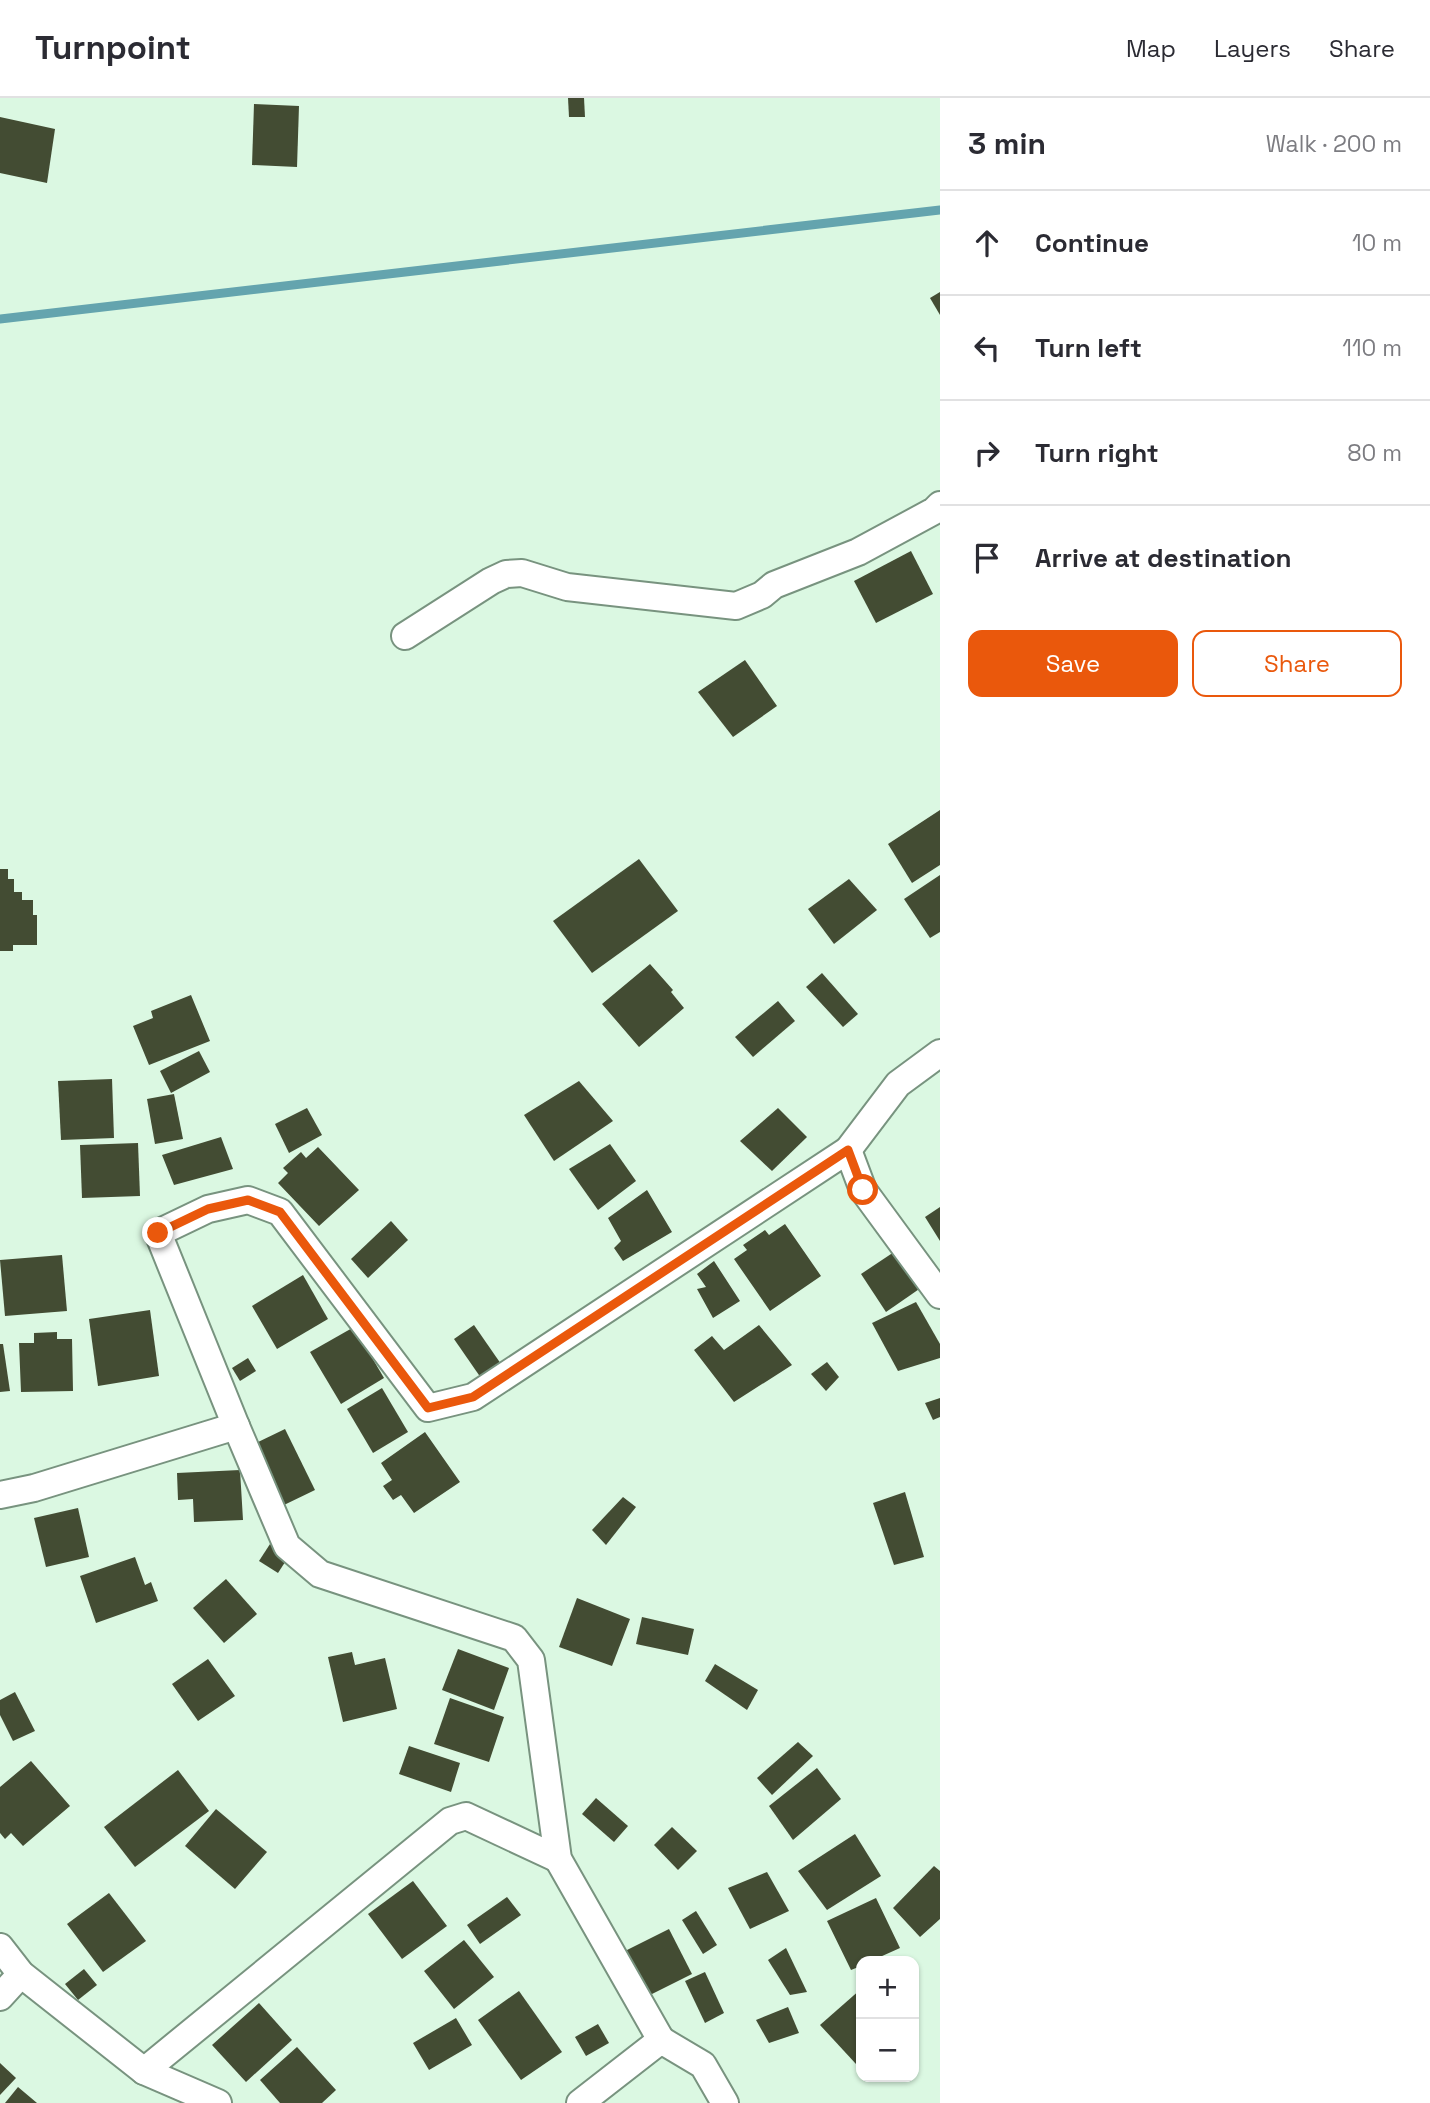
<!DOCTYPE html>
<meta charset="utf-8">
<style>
:root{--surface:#fff;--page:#f7f7f7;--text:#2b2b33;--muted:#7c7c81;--line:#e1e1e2;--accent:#ea580c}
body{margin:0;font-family:"Space Grotesk",sans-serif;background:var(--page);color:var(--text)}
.controls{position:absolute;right:21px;bottom:21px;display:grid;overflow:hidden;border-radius:14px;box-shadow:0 2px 5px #0004}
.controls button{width:63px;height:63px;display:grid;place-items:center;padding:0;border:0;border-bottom:2px solid var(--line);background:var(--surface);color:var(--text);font:35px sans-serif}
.stop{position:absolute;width:21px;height:21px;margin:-16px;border:5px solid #ea580c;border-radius:50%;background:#fff}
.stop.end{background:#ea580c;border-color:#fff;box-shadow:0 2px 7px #0008}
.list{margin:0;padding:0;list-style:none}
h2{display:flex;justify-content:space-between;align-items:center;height:91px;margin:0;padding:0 28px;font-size:30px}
h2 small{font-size:23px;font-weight:400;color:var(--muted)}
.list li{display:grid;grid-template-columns:46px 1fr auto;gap:21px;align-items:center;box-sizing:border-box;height:105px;padding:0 28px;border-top:2px solid var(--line)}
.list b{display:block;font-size:26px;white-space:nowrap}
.list em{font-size:23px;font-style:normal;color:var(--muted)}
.actions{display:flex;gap:14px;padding:21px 28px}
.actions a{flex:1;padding:16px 0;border:2px solid var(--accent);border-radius:14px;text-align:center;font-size:24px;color:var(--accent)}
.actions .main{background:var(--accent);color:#fff}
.icon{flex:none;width:38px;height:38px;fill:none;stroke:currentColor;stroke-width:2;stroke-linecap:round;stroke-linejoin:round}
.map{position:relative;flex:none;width:940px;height:2005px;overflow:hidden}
header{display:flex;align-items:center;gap:42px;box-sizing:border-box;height:98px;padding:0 35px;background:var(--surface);border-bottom:2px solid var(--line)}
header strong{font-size:33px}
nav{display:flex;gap:38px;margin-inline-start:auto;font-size:24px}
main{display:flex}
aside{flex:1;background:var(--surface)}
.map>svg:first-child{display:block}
</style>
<header>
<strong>Turnpoint</strong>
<nav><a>Map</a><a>Layers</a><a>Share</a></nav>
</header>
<main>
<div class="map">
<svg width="940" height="2005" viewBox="0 0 940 2005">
<rect width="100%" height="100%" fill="#dbf8e2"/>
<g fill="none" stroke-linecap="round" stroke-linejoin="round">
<!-- stream -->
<polyline stroke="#64a4ae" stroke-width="9" points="0,221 940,112"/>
</g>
<!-- building -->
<g fill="#434c33">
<polygon points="568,0 584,0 585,19 569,19"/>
<polygon points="254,6 299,8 297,69 252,67"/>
<polygon points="0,19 55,31 47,85 0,75"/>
<polygon points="940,194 940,217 930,200"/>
<polygon points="911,453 933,496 876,525 854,483"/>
<polygon points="745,562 777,608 733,639 698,594"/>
<polygon points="940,712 940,767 912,785 888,746"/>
<polygon points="639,761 678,813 592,875 553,823"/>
<polygon points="0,771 8,771 8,781 14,781 14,794 22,794 22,802 33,802 33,817 37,817 37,847 13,847 13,853 0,853"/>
<polygon points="940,777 940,834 930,840 904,801"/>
<polygon points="849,781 877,812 834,846 808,811"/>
<polygon points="650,866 673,892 671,894 684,910 639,949 602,906"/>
<polygon points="822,875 858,916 843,929 806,889"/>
<polygon points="191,897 210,943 149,967 133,928 153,920 151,913"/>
<polygon points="778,903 795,923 753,959 735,939"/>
<polygon points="199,953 210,974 171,995 160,973"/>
<polygon points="112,981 114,1040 61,1042 58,983"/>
<polygon points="579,983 613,1023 554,1063 524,1017"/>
<polygon points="174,996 183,1041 155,1046 147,1001"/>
<polygon points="307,1010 322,1037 289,1055 275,1026"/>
<polygon points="778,1010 807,1039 772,1073 740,1043"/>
<polygon points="221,1039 233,1071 174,1087 162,1057"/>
<polygon points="138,1045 140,1098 82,1100 80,1047"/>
<polygon points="610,1046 636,1083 598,1112 569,1071"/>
<polygon points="318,1049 359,1092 319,1128 278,1085 288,1075 283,1070 301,1054 306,1060"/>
<polygon points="647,1092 672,1134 623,1163 614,1150 621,1143 608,1120"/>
<polygon points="940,1109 940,1143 925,1119"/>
<polygon points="391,1123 408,1142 368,1180 351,1161"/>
<polygon points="785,1126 821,1178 770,1213 734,1161 747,1152 743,1147 765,1132 769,1137"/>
<polygon points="900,1150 925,1187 886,1214 861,1176"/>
<polygon points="62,1157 67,1213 5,1218 0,1162"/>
<polygon points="714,1163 740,1203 713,1220 697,1191 706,1189 697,1176"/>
<polygon points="303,1177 328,1221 277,1251 252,1208"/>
<polygon points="916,1204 940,1246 940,1260 898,1273 872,1225"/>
<polygon points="150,1212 159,1278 98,1288 89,1221"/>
<polygon points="474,1227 501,1266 481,1280 454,1241"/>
<polygon points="759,1227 792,1267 734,1304 694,1252 712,1238 724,1252"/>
<polygon points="354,1229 384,1280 341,1306 310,1254"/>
<polygon points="57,1234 57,1241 72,1241 73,1293 21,1294 19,1245 34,1245 34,1235"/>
<polygon points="0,1246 3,1246 10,1293 0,1294"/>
<polygon points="248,1260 256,1273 240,1283 232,1270"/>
<polygon points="827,1264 839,1279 826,1293 811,1276"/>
<polygon points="382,1290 408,1334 373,1355 347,1311"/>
<polygon points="940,1300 940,1319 933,1322 925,1305"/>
<polygon points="285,1331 315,1392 284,1407 254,1346"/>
<polygon points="425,1334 460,1384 414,1415 401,1397 393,1402 383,1388 392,1382 381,1365"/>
<polygon points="240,1372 243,1422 194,1424 193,1401 178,1402 177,1375"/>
<polygon points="905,1394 924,1459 894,1467 873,1405"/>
<polygon points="623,1399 636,1409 606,1447 592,1432"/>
<polygon points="78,1410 89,1459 46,1469 34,1420"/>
<polygon points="270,1446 289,1458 278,1475 259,1463"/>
<polygon points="135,1459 145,1487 151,1484 158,1503 96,1525 80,1478"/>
<polygon points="226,1481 257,1516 224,1545 193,1510"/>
<polygon points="577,1500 630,1521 612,1568 559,1549"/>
<polygon points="642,1519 694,1531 688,1557 636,1546"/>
<polygon points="458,1551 509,1570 494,1612 442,1592"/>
<polygon points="352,1554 355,1567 385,1560 397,1611 343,1624 328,1559"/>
<polygon points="208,1561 235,1598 198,1623 172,1586"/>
<polygon points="715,1566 758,1592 747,1612 705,1583"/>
<polygon points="15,1594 35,1633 13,1643 0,1617 0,1602"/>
<polygon points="450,1600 504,1619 489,1664 434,1646"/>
<polygon points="798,1644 813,1658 772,1697 757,1680"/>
<polygon points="409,1648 460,1665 451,1694 399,1676"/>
<polygon points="31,1663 70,1708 23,1748 11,1735 5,1741 0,1735 0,1689"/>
<polygon points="817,1670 841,1701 793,1742 769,1708"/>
<polygon points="178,1672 209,1713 135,1769 104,1729"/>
<polygon points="596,1700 628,1728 614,1744 582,1716"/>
<polygon points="216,1711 267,1754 235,1791 185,1748"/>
<polygon points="672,1729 697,1753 678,1772 654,1747"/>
<polygon points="855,1736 881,1778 827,1812 798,1773"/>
<polygon points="934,1768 940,1773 940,1821 920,1839 893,1810"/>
<polygon points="767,1774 789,1813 750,1831 728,1790"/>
<polygon points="413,1783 447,1828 402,1861 368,1816"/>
<polygon points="109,1795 146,1843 103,1874 67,1826"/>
<polygon points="507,1799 521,1817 480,1846 467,1827"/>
<polygon points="876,1800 900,1850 871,1863 861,1863 861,1868 851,1872 827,1823"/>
<polygon points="696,1813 717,1847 703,1856 682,1822"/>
<polygon points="669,1831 692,1876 640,1902 617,1857"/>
<polygon points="464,1842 494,1879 454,1911 424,1873"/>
<polygon points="786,1850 807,1894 790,1897 768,1862"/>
<polygon points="84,1871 97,1887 78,1902 65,1886"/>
<polygon points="705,1874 724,1915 705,1925 685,1883"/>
<polygon points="861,1891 861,1961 856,1966 820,1927"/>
<polygon points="519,1893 562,1954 521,1982 478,1922"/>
<polygon points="259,1905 292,1942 246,1984 212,1947"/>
<polygon points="788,1909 799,1935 769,1945 756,1922"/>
<polygon points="456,1920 472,1947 429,1972 413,1945"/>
<polygon points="598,1926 609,1945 586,1958 575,1939"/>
<polygon points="297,1949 336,1992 322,2005 280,2005 260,1982"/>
<polygon points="0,1965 16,1980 0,1997"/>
<polygon points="18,1989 37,2005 5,2005"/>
</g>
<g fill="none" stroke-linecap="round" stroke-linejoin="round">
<!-- minor casing -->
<g stroke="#78937f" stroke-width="30">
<g id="minor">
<polyline points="405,538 491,483 506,476 522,475 567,489 736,508 762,497 774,487 858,454 934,413 940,407"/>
<polyline points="848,1052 898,986 940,955"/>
<polyline points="0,1397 34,1390 236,1328"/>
<polyline points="0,1849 21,1876 144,1973 218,2005"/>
<polyline points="0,1899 21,1876"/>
<polyline points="661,1942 558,1761 531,1562 514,1540 320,1476 287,1448 236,1328 158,1135 208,1111 248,1102 280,1114 428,1310 473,1299 848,1052 863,1092 940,1197"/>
<polyline points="144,1973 450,1723 466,1718 558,1761"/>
<polyline points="580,2005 661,1942 703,1967 725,2005"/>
</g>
</g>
<!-- minor -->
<use href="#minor" stroke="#fff" stroke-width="26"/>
</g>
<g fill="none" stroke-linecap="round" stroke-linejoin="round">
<!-- route -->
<polyline stroke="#ea580c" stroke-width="9" points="158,1135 208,1111 248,1102 280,1114 428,1310 473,1299 848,1052 863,1092"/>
</g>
</svg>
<div class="controls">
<button>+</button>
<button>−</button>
</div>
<div class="stop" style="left:863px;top:1092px"></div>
<div class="stop end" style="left:158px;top:1135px"></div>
</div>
<aside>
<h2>3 min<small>Walk · 200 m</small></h2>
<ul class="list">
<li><svg class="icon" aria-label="ahead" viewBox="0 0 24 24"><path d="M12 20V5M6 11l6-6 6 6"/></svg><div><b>Continue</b></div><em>10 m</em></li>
<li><svg class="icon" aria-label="left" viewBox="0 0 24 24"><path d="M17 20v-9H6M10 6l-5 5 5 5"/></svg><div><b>Turn left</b></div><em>110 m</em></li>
<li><svg class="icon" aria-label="right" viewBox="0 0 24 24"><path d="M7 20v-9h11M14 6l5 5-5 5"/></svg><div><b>Turn right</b></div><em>80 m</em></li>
<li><svg class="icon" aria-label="arrive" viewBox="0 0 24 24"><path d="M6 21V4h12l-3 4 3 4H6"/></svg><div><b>Arrive at destination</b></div></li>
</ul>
<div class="actions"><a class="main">Save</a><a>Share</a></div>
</aside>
</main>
